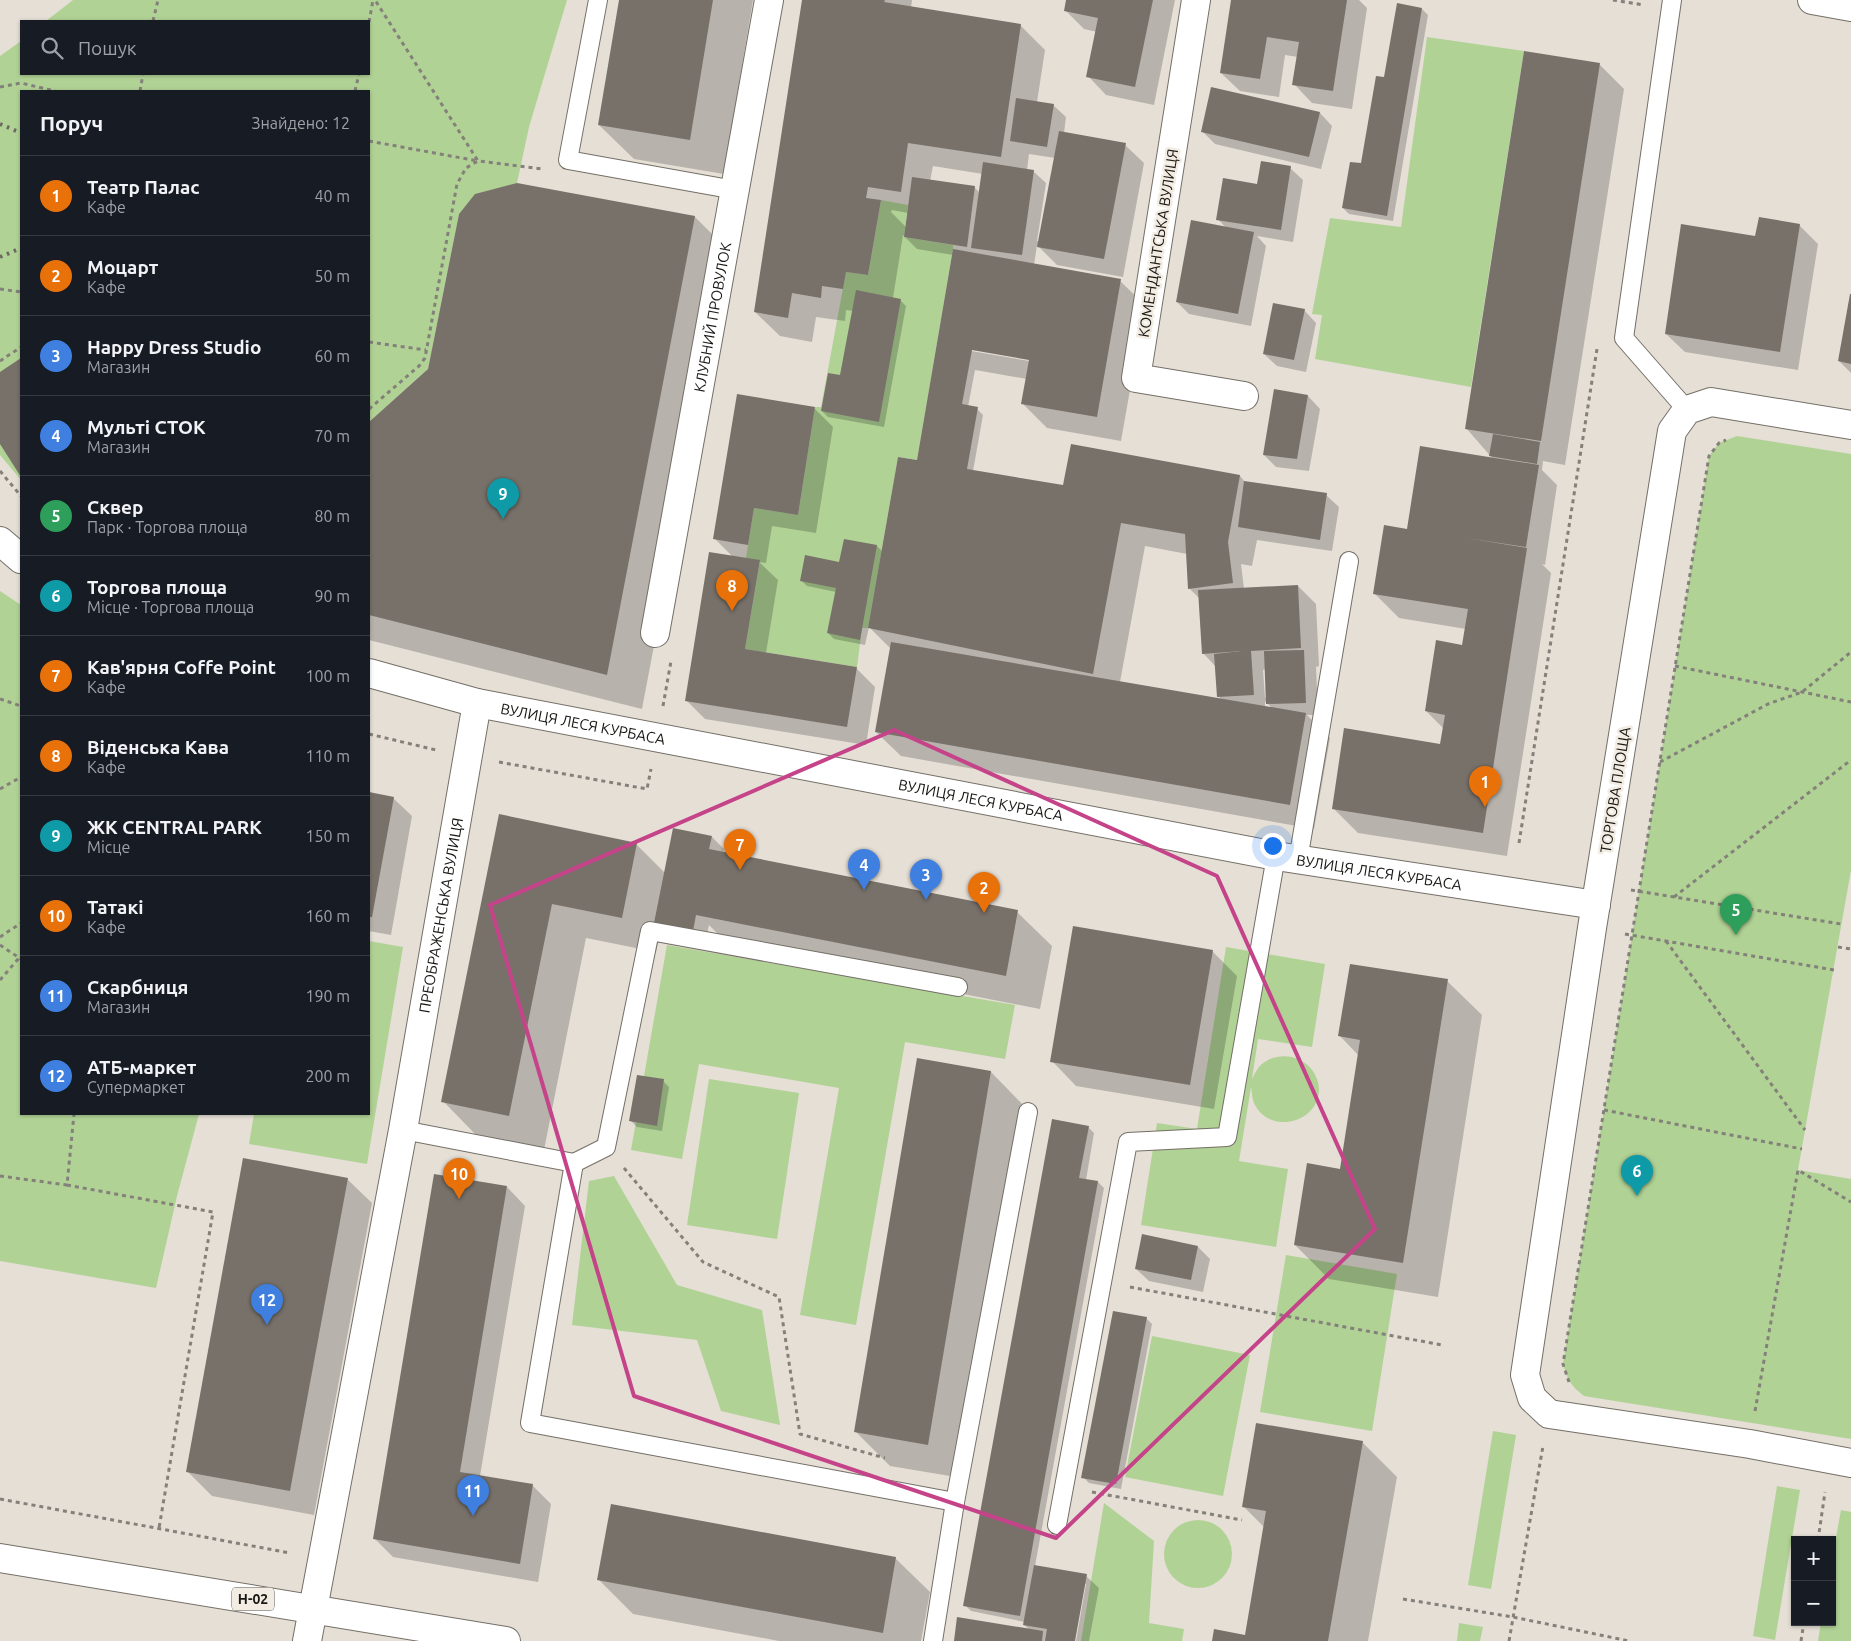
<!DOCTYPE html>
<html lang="uk">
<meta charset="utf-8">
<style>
:root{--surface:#171b24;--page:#20242c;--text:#f1f3f6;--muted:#9ea1a6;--line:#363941;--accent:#c54389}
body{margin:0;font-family:Ubuntu,sans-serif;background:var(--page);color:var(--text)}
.controls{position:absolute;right:15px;bottom:15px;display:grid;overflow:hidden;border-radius:0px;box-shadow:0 1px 4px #0004}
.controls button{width:45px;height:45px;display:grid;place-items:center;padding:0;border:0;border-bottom:1px solid var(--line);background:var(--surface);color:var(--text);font:25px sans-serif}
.you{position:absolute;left:1272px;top:845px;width:18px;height:18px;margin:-12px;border:4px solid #fff;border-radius:50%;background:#1a73e8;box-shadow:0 0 0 8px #1a73e833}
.badge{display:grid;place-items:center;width:32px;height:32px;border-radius:50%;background:var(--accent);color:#fff;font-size:16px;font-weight:700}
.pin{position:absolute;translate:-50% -41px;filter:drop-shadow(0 1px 2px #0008)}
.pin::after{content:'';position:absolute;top:26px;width:18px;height:15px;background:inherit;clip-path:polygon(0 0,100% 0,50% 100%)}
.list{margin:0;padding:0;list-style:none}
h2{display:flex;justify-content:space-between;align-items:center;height:65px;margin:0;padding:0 20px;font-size:21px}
h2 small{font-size:16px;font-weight:400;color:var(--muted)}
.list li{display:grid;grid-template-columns:32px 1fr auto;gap:15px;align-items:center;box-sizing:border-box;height:80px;padding:0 20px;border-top:1px solid var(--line)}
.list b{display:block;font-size:19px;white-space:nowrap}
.list p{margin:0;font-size:16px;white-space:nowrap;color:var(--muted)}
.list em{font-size:16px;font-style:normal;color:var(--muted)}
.icon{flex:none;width:28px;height:28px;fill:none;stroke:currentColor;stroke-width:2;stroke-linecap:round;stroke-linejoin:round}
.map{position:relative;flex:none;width:1851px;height:1641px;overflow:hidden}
.search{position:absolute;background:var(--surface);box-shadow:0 1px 4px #0004;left:20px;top:20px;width:350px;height:55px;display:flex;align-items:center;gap:12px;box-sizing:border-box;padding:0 18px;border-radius:0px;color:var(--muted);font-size:19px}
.panel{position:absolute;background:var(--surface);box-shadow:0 1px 4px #0004;left:20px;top:90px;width:350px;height:1025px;border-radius:0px}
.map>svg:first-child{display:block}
</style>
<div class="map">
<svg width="1851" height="1641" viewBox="0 0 1851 1641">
<rect width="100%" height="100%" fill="#e5dfd6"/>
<!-- green -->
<g fill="#b1d295">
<polygon points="73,0 567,0 529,127 517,183 476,194 459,214 428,369 369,422 369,91 21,91 21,480 0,455 0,56 21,41 21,74 369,74 369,21 46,21"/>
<polygon points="1427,37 1524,51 1471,387 1315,359 1322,315 1312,314 1330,218 1401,227"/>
<polygon points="881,200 908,205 904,237 953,245 953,249 917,460 898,457 868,628 862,628 857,667 745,649 760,561 746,558 754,508 798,515 815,407 821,407 846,272 868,275"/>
<path d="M1737,436L1851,454V870L1798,1170L1851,1179V1439L1584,1396C1571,1386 1567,1379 1563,1364L1709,456L1719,443Z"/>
<polygon points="0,591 21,605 21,1114 199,1114 177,1196 156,1288 0,1261"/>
<polygon points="369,941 403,947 367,1164 249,1144 254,1114 369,1114"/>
<polygon points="667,945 1015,1005 1005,1059 905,1042 856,1325 800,1315 839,1088 699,1064 682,1159 631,1150"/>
<path d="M1226,947L1325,964L1312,1047L1258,1039L1252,1079C1255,1074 1257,1068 1262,1064C1284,1046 1318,1061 1319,1089C1319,1123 1271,1135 1255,1105C1252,1100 1252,1092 1251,1087L1239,1161L1288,1169L1276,1247L1141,1225L1157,1123L1197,1129Z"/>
<polygon points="709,1079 799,1093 777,1239 687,1225"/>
<polygon points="614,1176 677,1285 762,1310 780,1425 721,1411 697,1340 572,1325 589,1181"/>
<polygon points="1286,1255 1397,1274 1372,1431 1260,1412"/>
<polygon points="1152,1336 1250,1355 1223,1496 1125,1477"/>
<polygon points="1493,1431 1516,1435 1491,1589 1468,1585"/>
<polygon points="1777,1486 1800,1490 1775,1640 1753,1636"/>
<polygon points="1104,1503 1154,1541 1149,1623 1184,1629 1182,1641 1081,1641"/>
<polygon points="1841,1510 1851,1512 1851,1641 1818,1641 1821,1622 1832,1622 1832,1559"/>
<circle cx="1198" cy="1554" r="34"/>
<polygon points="1459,1623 1483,1627 1480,1641 1457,1641"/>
</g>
<!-- shadow -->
<g fill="#0003" fill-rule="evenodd">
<polygon points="620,0 753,0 724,174 634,159 599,125"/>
<path d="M803,0H912L911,8L1021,26L1045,50L1037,102L1053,105L1066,117L1064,133L1125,145L1144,163L1123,277L1057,265L1037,245L1034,265L1120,281L1145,305L1121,441L1047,428L1022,403L1027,379L975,370L968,407L977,409L983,415L973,471L1064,487L1240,476L1246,483L1326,495L1339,507L1332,551L1257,540L1252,566L1241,564L1244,589L1298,586L1316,604L1319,666L1316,667L1318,715H1307L1330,738L1314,829L901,756L876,732L891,649L869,627L865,645L834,639L828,633L836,592L807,586L801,580L877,546L883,552L920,462L953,255L917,249L903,235L893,298L900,300L906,306L884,427L828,417L822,411L841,377L853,311L846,310L845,321L816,317L812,342L780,336L755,312ZM1029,154L1055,158L1040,242L1037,241L1046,183L1033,171L1027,170ZM933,166L983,174L980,193L975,188L930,181ZM892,210L908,213L906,227L891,212ZM968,348L1036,360L1035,362L971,351ZM1145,546L1187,554L1189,588L1200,599L1203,653L1216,667L1218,696L1222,700L1120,682ZM1266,669L1267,697L1265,698L1263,670ZM1265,701L1272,708L1265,707Z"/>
<polygon points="1068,0 1175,0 1154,105 1106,95 1088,76 1097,32 1084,29 1066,11"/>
<polygon points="1232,0 1359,0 1367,8 1352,109 1312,103 1294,84 1298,57 1285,55 1279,97 1240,91 1221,73"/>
<polygon points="1422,9 1428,15 1393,221 1349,214 1343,208 1362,165 1385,78"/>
<polygon points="1599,64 1624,89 1565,465 1543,461 1542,470 1557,485 1545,565 1542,564 1551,573 1507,856 1358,833 1333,808 1441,745 1444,729 1426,711 1463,646 1466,629 1399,618 1375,594 1412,531 1493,459 1466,428"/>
<polygon points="1320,113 1332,126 1321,169 1215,144 1202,131"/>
<polygon points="1290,168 1303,180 1293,242 1257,236 1266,246 1251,326 1189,314 1177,302 1226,228 1218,219 1258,185"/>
<polygon points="695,217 729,251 642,709 369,640 369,424 429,369"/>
<polygon points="1799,225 1818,244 1798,370 1685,352 1666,334 1756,237"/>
<polygon points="1851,296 1851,373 1839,361"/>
<polygon points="1304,310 1316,323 1306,372 1277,366 1264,354"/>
<polygon points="21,360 21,475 0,442 0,373"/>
<polygon points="1275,390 1308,396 1320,409 1309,471 1276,467 1264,455"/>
<polygon points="814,408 833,427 816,533 772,526 766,563 759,562 778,580 766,653 856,668 875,687 866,745 705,719 686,700 733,557 715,539"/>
<polygon points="369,793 393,798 412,816 391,935 369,931"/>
<polygon points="500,816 636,844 665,873 712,837 724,849 723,853 1017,912 1052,946 1040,1009 733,949 709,925 705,942 661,928 656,952 586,938 544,1150 477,1136 443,1101"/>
<polygon points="1212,951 1237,976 1214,1109 1076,1086 1052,1061"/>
<polygon points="1447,981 1482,1015 1438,1297 1329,1279 1295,1245 1341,1170 1359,1056 1340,1036"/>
<polygon points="918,1060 991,1072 1025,1107 962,1478 890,1466 855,1431"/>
<polygon points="663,1081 669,1087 662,1131 637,1127 631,1121"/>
<polygon points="1088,1127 1094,1133 1086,1180 1098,1182 1104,1188 1035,1566 1086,1576 1099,1588 1089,1641 1076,1641 1086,1584 1084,1584 1073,1641 955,1641 1030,1630 1024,1625 1025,1622 971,1611 965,1605"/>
<polygon points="347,1179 372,1203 314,1515 212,1496 187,1471"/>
<polygon points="507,1187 525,1206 480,1476 532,1485 551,1504 538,1582 393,1557 375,1539"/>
<polygon points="1198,1247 1210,1259 1203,1292 1149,1281 1136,1269"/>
<polygon points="1146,1318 1152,1324 1121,1489 1089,1483 1083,1477"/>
<polygon points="1362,1442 1397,1477 1368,1641 1213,1641 1246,1636 1265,1528 1243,1506"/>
<polygon points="895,1558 930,1592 921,1641 779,1641 633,1614 598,1579"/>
</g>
<!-- building -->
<g fill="#78716a">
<polygon points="619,0 713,0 690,140 598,125"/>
<polygon points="802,0 885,0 884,2 1021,24 1001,157 908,143 901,192 868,187 866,198 881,200 868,275 846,272 843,289 822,286 821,298 792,293 788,318 754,312"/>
<polygon points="1066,0 1153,0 1135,87 1086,77 1098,18 1064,11"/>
<polygon points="1231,0 1347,0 1333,91 1292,85 1299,42 1267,37 1260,79 1220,73"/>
<polygon points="1397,3 1422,8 1387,216 1342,208 1350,162 1361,163 1376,76 1384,77"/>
<polygon points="1524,51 1600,63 1541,441 1465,429"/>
<polygon points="1211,87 1320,112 1309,157 1201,132"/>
<polygon points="1016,98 1054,104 1047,147 1010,141"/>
<polygon points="1059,131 1126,143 1104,259 1037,247"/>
<polygon points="1261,161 1291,166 1281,230 1216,220 1223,178 1257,184"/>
<polygon points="983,162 1034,170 1022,255 971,248"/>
<polygon points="912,177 975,186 967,247 904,237"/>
<polygon points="517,183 695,216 607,675 369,615 369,422 428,369 459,214 475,194"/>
<polygon points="1759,217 1800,224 1780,352 1665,334 1681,224 1755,236"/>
<polygon points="1191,220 1254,232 1238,314 1176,302"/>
<polygon points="953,249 1121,279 1097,417 1021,404 1029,360 972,350 962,404 978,407 967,469 1063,485 1071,444 1240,475 1228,542 1233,583 1188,589 1185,534 1121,523 1093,674 868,628 898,457 917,460"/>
<polygon points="856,290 901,299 879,422 821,411 828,373 840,375"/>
<polygon points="1850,294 1851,294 1851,364 1838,361"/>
<polygon points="1273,303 1305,309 1294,360 1263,354"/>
<polygon points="21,358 21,477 0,444 0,372"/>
<polygon points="1274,389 1308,395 1297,459 1263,455"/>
<polygon points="737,394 815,407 798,515 754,508 748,545 713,539"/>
<polygon points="1493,434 1540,442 1537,464 1489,456"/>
<polygon points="1420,446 1539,465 1526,547 1466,538 1527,548 1483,833 1332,809 1344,728 1440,744 1445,715 1425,711 1436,640 1462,645 1468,609 1373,594 1384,525 1407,529"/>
<polygon points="1244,481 1327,493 1320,540 1238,527"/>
<polygon points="844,539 877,545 860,640 827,633 836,588 800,581 805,555 839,562"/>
<polygon points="709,552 760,560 745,649 857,667 847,727 685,701"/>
<polygon points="1298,585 1301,648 1251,651 1254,695 1217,697 1214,654 1242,651 1202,654 1198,590"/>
<polygon points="891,642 1306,713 1290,805 875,732"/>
<polygon points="1304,650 1306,703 1266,704 1264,651"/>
<polygon points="369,792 394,797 372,917 369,917"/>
<polygon points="499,814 637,843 622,918 552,904 509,1116 441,1102"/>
<polygon points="673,828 712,836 709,849 1018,910 1006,976 696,915 693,931 654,923"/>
<polygon points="1073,926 1213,950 1190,1085 1050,1062"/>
<polygon points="1350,964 1448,979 1403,1263 1294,1245 1307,1163 1340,1169 1360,1040 1338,1036"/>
<polygon points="917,1058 991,1071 928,1445 854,1432"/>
<polygon points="637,1075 664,1079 657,1126 629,1121"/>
<polygon points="1052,1119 1089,1126 1079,1178 1098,1181 1020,1616 963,1606"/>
<polygon points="243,1158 348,1178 290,1491 186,1472"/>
<polygon points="434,1174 507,1186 460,1472 533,1484 520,1564 373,1539"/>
<polygon points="1142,1234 1198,1246 1191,1280 1135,1269"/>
<polygon points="1113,1311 1147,1317 1116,1484 1081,1478"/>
<polygon points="1256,1423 1363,1441 1328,1641 1212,1641 1214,1629 1245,1635 1266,1511 1242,1507"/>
<polygon points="611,1504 896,1557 883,1633 597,1580"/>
<polygon points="1034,1565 1087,1574 1075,1641 1045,1641 1047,1629 1023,1625"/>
<polygon points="957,1617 1043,1631 1042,1641 954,1641"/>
</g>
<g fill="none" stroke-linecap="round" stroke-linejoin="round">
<!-- lane casing -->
<g stroke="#746f67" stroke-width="20">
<g id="lane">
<polyline points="598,0 568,160 735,190"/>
<polyline points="1672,0 1624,338 1687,410"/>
<polyline points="1298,860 1349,561"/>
<polyline points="403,1130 574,1163"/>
<polyline points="955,1502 530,1423 574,1163 606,1147 650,931 958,987"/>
<polyline points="1057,1525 1128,1142 1227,1137 1276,856"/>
<polyline points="933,1641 955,1502 1028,1112"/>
</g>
</g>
<!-- street casing -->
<g stroke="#746f67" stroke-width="30">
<g id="street">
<polyline points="1196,0 1136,378 1244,396"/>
<polyline points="1851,425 1711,402 1687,410 1672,431 1592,928 1525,1375 1532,1398 1549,1414 1750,1444 1851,1463"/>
<polyline points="0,541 21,559"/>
<path id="s1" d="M655,633L769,0"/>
<path id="s2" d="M369,673L477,703L1276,856L1596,905"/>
<path id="s3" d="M307,1641L403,1130L477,703"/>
</g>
</g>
<!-- secondary casing -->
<g stroke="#746f67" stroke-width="30">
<polyline id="secondary" points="1812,0 1851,7"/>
</g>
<!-- primary casing -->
<g stroke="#746f67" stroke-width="30">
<polyline id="primary" points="0,1558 506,1641"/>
</g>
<!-- path -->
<g stroke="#84807a" stroke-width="3" stroke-dasharray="4 4" stroke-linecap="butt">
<polyline points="1613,0 1644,5"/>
<polyline points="153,21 158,0"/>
<polyline points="369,22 373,0"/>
<polyline points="0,87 21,83 55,91"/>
<polyline points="140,91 143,74"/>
<polyline points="355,91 359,74"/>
<polyline points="369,141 478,161 375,0"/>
<polyline points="0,289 21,292"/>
<polyline points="369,342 426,350"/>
<polyline points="0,361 21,347"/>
<polyline points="369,409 419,366 425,358 457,184 466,168 478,161 543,169"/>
<polyline points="0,471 21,496"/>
<polyline points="1675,666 1851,702"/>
<polyline points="0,699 21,706"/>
<polyline points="663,706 671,661"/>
<polyline points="369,734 436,750"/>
<polyline points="499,762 647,789 651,769"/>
<polyline points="1660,762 1768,704 1802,692 1851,652"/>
<polyline points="0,789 21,777"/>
<polyline points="1519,843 1597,349"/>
<polyline points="1631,890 1841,924"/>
<polyline points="1674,897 1851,760"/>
<polyline points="1625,934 1834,970"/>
<polyline points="0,937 21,923"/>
<polyline points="1666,941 1805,1130"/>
<polyline points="0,945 21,959"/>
<polyline points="1838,947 1851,949"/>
<polyline points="0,980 19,958"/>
<polyline points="1604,1110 1802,1149"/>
<polyline points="624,1168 703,1262 779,1297 800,1434 885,1458"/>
<polyline points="0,1176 67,1185 74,1114"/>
<polyline points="67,1185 213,1212 159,1528"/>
<polyline points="1130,1287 1442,1345"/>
<polyline points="1569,1382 1563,1364 1709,456 1719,443 1726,440"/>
<polyline points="1755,1411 1798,1170 1851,1202"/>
<polyline points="1092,1492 1242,1520"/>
<polyline points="0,1499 290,1553"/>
<polyline points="1818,1540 1825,1492"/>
<polyline points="1403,1599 1513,1617 1629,1641"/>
<polyline points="1509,1641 1543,1446"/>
<polyline points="1801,1641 1804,1622"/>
</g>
<!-- lane -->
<use href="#lane" stroke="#fff" stroke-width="18"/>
<!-- street -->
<use href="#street" stroke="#fff" stroke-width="28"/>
<!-- secondary -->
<use href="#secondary" stroke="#fff" stroke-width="28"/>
<!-- primary -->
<use href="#primary" stroke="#fff" stroke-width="28"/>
<!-- rail -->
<g stroke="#6c6863" stroke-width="4" stroke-dasharray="2.5 5" stroke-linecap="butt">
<polyline points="0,124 21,133"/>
<polyline points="0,257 21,248"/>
</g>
</g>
<!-- marked area -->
<path fill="none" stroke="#c54389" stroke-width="4" stroke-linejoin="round" d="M894,730L1217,876L1375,1229L1056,1538L634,1396L490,905Z"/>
<g text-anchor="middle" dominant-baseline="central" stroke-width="5" stroke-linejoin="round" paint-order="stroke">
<!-- shield labels -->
<rect fill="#f2ece3" stroke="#5a5752" stroke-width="1" x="232" y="1587.5" width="42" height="23" rx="4"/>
<g font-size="14" font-weight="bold" fill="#191714">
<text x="253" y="1599">Н-02</text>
</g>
<!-- street labels -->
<g font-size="15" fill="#191714" stroke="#f2ece3">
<text transform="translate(1158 243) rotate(-81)">КОМЕНДАНТСЬКА ВУЛИЦЯ</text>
<text stroke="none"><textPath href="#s1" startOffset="321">КЛУБНИЙ ПРОВУЛОК</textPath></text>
<text stroke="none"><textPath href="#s2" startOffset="220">ВУЛИЦЯ ЛЕСЯ КУРБАСА</textPath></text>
<text transform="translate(1615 790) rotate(-81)">ТОРГОВА ПЛОЩА</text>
<text stroke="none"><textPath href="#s2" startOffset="625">ВУЛИЦЯ ЛЕСЯ КУРБАСА</textPath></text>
<text stroke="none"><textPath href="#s2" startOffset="1030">ВУЛИЦЯ ЛЕСЯ КУРБАСА</textPath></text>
<text stroke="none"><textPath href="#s3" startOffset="738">ПРЕОБРАЖЕНСЬКА ВУЛИЦЯ</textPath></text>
</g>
</g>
</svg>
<div class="controls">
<button>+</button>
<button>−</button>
</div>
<div class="you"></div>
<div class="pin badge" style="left:1485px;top:807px;background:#e8710a">1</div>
<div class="pin badge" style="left:984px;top:913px;background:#e8710a">2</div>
<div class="pin badge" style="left:926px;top:900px;background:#3f7fe0">3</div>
<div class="pin badge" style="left:864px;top:890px;background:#3f7fe0">4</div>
<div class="pin badge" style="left:1736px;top:935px;background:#2e9e5b">5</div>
<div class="pin badge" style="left:1637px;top:1196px;background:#0f9aa8">6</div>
<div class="pin badge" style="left:740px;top:870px;background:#e8710a">7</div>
<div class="pin badge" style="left:732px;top:611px;background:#e8710a">8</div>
<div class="pin badge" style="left:503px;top:519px;background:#0f9aa8">9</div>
<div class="pin badge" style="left:459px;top:1199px;background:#e8710a">10</div>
<div class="pin badge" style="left:473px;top:1516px;background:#3f7fe0">11</div>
<div class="pin badge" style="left:267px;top:1325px;background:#3f7fe0">12</div>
<div class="search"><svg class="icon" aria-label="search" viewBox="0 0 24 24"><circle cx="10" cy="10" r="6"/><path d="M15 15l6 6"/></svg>Пошук</div>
<section class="panel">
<h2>Поруч<small>Знайдено: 12</small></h2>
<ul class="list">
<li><span class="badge" style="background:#e8710a">1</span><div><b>Театр Палас</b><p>Кафе</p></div><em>40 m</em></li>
<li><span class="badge" style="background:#e8710a">2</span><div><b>Моцарт</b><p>Кафе</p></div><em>50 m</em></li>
<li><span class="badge" style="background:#3f7fe0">3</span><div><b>Happy Dress Studio</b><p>Магазин</p></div><em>60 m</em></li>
<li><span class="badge" style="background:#3f7fe0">4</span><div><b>Мульті СТОК</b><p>Магазин</p></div><em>70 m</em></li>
<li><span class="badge" style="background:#2e9e5b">5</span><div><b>Сквер</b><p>Парк · Торгова площа</p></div><em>80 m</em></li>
<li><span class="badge" style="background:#0f9aa8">6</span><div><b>Торгова площа</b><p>Місце · Торгова площа</p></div><em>90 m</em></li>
<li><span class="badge" style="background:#e8710a">7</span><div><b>Кав'ярня Coffe Point</b><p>Кафе</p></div><em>100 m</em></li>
<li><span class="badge" style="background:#e8710a">8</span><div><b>Віденська Кава</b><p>Кафе</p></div><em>110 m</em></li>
<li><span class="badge" style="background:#0f9aa8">9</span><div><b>ЖК CENTRAL PARK</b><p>Місце</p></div><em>150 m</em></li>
<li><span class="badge" style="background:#e8710a">10</span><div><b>Татакі</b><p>Кафе</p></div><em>160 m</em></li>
<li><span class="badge" style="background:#3f7fe0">11</span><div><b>Скарбниця</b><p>Магазин</p></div><em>190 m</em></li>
<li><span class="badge" style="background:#3f7fe0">12</span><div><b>АТБ-маркет</b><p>Супермаркет</p></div><em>200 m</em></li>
</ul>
</section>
</div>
